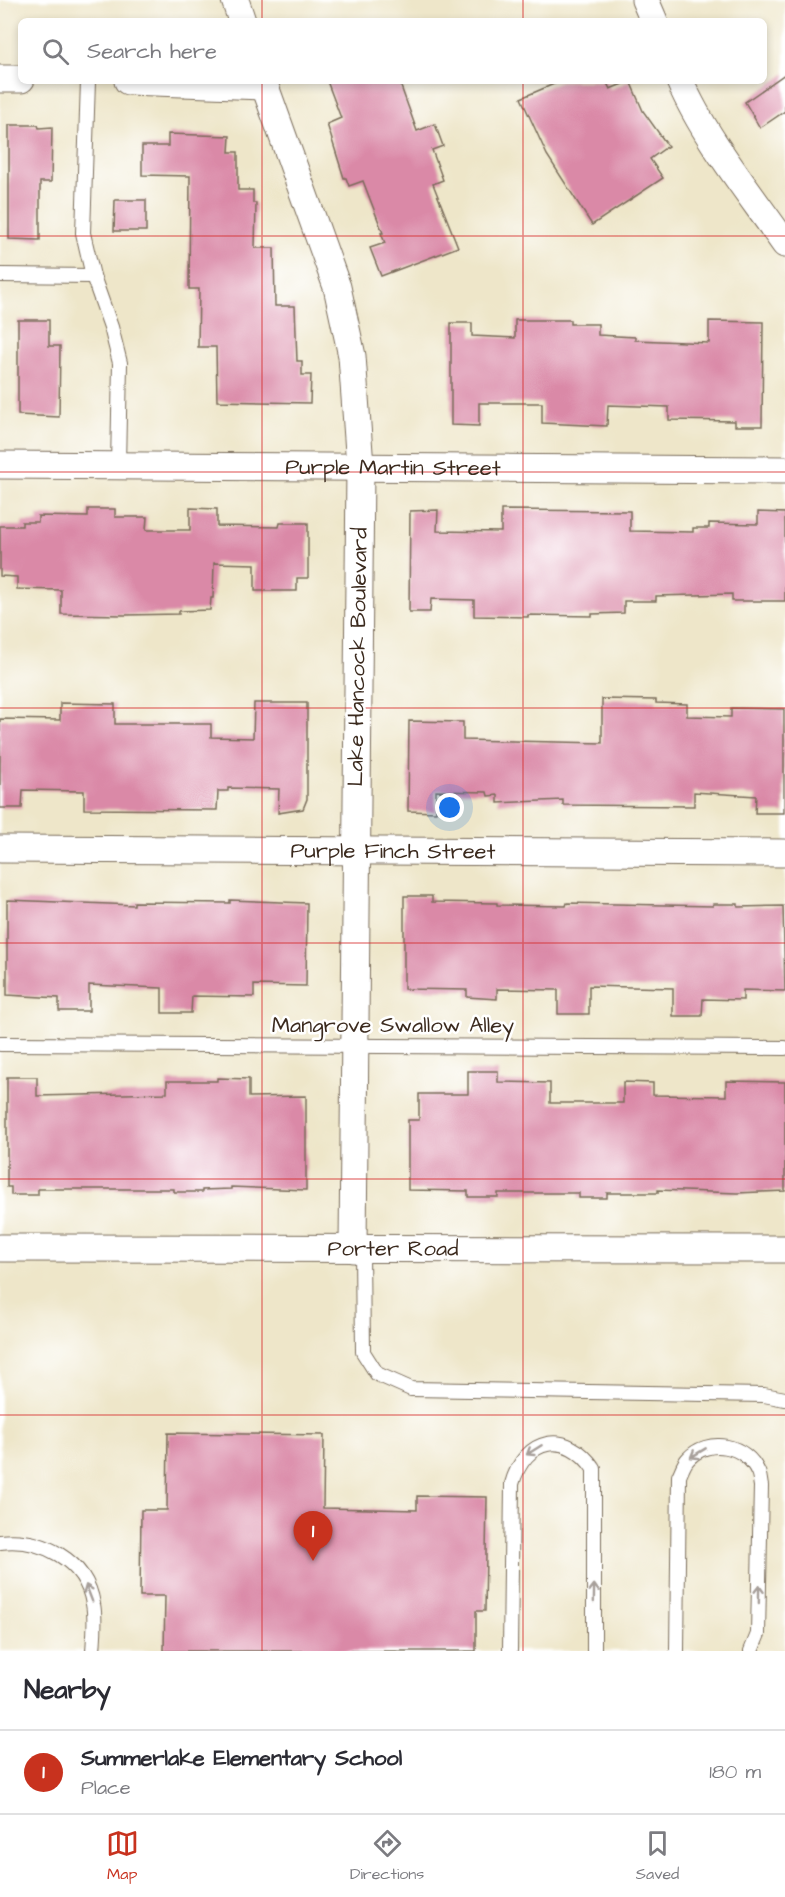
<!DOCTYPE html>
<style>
:root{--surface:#fff;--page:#f7f7f7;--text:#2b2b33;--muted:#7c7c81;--line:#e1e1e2;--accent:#c8321e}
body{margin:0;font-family:"Architects Daughter",sans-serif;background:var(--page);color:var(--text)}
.you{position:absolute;left:450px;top:808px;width:21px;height:21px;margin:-15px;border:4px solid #fff;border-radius:50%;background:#1a73e8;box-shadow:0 0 0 9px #1a73e833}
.badge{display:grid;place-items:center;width:39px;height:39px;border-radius:50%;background:var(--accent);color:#fff;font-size:20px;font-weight:700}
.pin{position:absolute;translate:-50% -50px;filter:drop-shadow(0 2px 3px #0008)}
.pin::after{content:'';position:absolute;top:32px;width:21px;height:18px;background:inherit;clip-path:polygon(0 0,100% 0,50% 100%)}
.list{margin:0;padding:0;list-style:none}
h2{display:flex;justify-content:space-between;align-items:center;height:78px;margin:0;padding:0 24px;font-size:26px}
h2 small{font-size:20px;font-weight:400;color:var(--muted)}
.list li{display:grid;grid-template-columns:39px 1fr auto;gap:18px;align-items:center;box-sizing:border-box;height:84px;padding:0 24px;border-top:2px solid var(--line)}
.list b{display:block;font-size:22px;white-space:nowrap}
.list p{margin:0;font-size:20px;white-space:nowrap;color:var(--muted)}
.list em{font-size:20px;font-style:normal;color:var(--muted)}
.icon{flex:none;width:33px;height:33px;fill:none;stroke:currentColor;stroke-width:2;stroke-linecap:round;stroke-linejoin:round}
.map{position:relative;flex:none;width:785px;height:1651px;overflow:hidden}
.search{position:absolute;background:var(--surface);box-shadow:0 3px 9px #0003;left:18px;right:18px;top:18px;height:66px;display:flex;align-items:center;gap:15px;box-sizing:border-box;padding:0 21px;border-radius:9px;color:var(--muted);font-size:22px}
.sheet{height:162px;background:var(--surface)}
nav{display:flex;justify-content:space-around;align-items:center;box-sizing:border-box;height:84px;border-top:2px solid var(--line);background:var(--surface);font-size:16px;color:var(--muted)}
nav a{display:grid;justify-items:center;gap:3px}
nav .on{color:var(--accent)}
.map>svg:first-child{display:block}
</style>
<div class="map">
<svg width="785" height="1651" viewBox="0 0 785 1651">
<rect width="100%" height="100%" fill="#fff"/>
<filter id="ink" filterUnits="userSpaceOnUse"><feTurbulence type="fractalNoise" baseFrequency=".0167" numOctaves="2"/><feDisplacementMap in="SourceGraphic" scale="12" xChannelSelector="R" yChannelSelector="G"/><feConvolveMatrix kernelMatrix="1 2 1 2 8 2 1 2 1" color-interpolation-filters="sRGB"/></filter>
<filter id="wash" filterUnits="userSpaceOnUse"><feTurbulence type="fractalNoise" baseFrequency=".008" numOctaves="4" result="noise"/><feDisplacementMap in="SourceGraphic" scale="24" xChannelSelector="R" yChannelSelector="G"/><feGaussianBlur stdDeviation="1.35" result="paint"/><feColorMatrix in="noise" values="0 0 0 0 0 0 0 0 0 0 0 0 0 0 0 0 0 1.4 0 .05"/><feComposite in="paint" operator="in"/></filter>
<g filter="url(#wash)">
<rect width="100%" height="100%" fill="#eee6c9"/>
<g id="blocks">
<!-- building -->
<g fill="#da89a7">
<polygon points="785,74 785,111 760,128 745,102"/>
<polygon points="327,81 399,81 417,131 435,124 443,146 432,150 443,180 433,184 458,247 381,276 370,248 385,243 381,233 383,233 363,181 349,186 346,178 344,178 327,124 341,118"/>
<polygon points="561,81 606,81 610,89 630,81 643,111 668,146 650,159 663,178 592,225 547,155 521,98"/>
<polygon points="9,125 38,125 39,128 52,127 51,182 40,182 40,240 9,239"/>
<polygon points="168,134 230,136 229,152 238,152 238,190 253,190 253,203 256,203 255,248 274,248 275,306 295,306 297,361 302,361 302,375 311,375 310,403 217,401 216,347 198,347 199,289 189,289 190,176 142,175 142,146 168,146"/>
<polygon points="115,200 146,200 146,231 114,231"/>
<polygon points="18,320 49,320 49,346 60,346 59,417 18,415"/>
<polygon points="515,320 570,320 570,324 598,324 598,335 635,337 635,340 709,343 709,321 763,322 762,426 735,426 735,421 669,420 669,407 608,405 607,426 542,423 542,403 479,403 479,426 451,425 451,323 472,323 472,336 515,338"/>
<polygon points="190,508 217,509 217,526 279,527 280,523 308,523 308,578 297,578 297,591 255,591 255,564 214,563 213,598 211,598 210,610 179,611 179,614 125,615 61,614 61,590 17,589 17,577 0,576 0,526 22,526 22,522 38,522 38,516 88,517 88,509 115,509 115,517 147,517 146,530 190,530"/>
<polygon points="438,510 437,531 501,532 501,510 630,511 630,531 693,532 693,528 709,528 709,523 758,524 758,512 785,513 785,601 732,601 732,594 656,596 656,601 624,601 624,613 592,614 592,616 528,615 528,617 474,616 474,600 431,599 430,612 409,612 410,511"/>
<polygon points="602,699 656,700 656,703 687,704 687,716 731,717 731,708 784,709 784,813 755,813 756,796 694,792 694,806 563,805 563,800 498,803 498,795 488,796 487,792 436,791 436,812 408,811 409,721 463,722 463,740 602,743"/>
<polygon points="60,703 115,704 115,724 211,724 211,737 253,738 254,703 307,703 307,799 303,809 278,813 279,789 228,788 228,791 218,791 217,810 84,809 84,791 23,790 22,808 0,808 0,719 60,720"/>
<polygon points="404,896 432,896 432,902 497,903 497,905 566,906 567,903 713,906 713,904 738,904 738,907 783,906 785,991 743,990 743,1000 703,999 702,1016 673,1016 673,988 589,986 589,1014 558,1014 558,990 497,989 497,999 467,997 467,990 404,989"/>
<polygon points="7,900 134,905 134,902 230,903 230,900 307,903 306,986 254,985 254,997 192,996 191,1013 162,1013 162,988 89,985 89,1011 59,1011 59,998 7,995"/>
<polygon points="468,1071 498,1071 498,1082 550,1083 550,1103 623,1103 623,1082 653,1083 653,1095 726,1096 726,1081 785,1082 785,1191 737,1193 658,1190 658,1193 607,1193 607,1198 579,1198 579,1193 498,1193 498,1197 468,1197 468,1191 408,1190 408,1120 419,1120 419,1094 468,1094"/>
<polygon points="7,1077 37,1077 37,1096 167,1093 167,1081 217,1081 217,1078 249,1079 249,1097 306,1096 306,1190 231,1187 231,1189 202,1190 202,1192 174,1192 174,1189 38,1189 38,1195 11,1195 11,1187 7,1187"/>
<polygon points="168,1433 324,1435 323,1508 417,1510 417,1496 487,1497 485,1611 476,1611 476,1651 164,1651 165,1596 140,1596 141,1510 167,1510"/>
</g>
</g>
</g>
<g filter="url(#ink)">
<use href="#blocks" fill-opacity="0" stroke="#7a6c5a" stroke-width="1.5"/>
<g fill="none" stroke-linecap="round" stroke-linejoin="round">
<!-- service casing -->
<g stroke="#7a6c5a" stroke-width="16">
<g id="service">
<polyline points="88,81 83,233 93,276 111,327 120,363 118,466"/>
<polyline points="0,275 93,276"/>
<polyline points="0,1044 785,1048"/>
<polyline points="362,1249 363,1352 377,1374 411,1389 764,1395 785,1399"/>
<path d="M0,1542C41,1537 86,1560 93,1604C96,1619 94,1636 93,1651"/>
<path d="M510,1651L512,1484C525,1437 567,1429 594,1469V1651"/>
<path d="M677,1651L679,1476C682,1470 684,1463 688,1459C708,1437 746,1444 758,1472C760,1476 760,1482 761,1486L758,1634L751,1651"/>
</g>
</g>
<!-- minor casing -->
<g stroke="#7a6c5a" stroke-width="29">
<g id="minor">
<polyline points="235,0 242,21"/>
<polyline points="645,0 654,21"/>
<polyline points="0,79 21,79"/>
<polyline points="128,81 264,86"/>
<polyline points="263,81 337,287 352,356 360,466 353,1249"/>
<path d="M680,81C703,136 751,195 785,244"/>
<path id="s1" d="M0,465L785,470"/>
<path id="s2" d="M0,849L785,853"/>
<path id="s3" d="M0,1248L785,1249"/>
</g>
</g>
<!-- service -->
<use href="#service" stroke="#fff" stroke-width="14"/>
<!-- minor -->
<use href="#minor" stroke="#fff" stroke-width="27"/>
</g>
<!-- one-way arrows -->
<defs><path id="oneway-shaft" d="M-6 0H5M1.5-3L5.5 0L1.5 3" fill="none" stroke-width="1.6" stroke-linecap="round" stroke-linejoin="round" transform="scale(1.5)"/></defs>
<g stroke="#a79f9a">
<use href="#oneway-shaft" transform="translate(534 1450) rotate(148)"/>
<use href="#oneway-shaft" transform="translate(698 1453) rotate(149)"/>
<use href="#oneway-shaft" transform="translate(89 1593) rotate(-111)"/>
<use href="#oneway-shaft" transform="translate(594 1593) rotate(-89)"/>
<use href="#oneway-shaft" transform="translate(759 1594) rotate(-89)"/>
</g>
</g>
<!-- grid -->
<path fill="none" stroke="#d62828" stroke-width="1.5" stroke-opacity="0.55" d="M262,0V21M523,0V21M262,81V1651M523,81V1651M0,236H785M0,472H785M0,708H785M0,943H785M0,1179H785M0,1415H785"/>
<g text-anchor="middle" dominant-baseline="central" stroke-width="5" stroke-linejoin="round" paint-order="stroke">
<!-- street labels -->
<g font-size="22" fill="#3b2a1e" stroke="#fff">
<text stroke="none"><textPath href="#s1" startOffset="393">Purple Martin Street</textPath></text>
<text transform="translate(358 657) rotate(-89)">Lake Hancock Boulevard</text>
<text stroke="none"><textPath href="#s2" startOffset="393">Purple Finch Street</textPath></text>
<text x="393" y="1025">Mangrove Swallow Alley</text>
<text stroke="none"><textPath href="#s3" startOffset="393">Porter Road</textPath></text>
</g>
</g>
</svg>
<div class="you"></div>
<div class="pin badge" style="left:313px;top:1561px">1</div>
<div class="search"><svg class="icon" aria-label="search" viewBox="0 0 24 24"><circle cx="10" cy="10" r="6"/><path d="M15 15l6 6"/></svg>Search here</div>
</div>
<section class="sheet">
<h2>Nearby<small></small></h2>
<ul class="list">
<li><span class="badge">1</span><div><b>Summerlake Elementary School</b><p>Place</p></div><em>180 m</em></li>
</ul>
</section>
<nav>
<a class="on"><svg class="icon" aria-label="map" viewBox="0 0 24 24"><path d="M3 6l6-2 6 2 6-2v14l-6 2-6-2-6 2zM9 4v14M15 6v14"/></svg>Map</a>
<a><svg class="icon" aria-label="directions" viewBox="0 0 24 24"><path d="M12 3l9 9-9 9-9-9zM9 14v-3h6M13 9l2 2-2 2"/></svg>Directions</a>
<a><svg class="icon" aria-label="saved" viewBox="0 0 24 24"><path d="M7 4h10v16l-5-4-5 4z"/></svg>Saved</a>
</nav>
